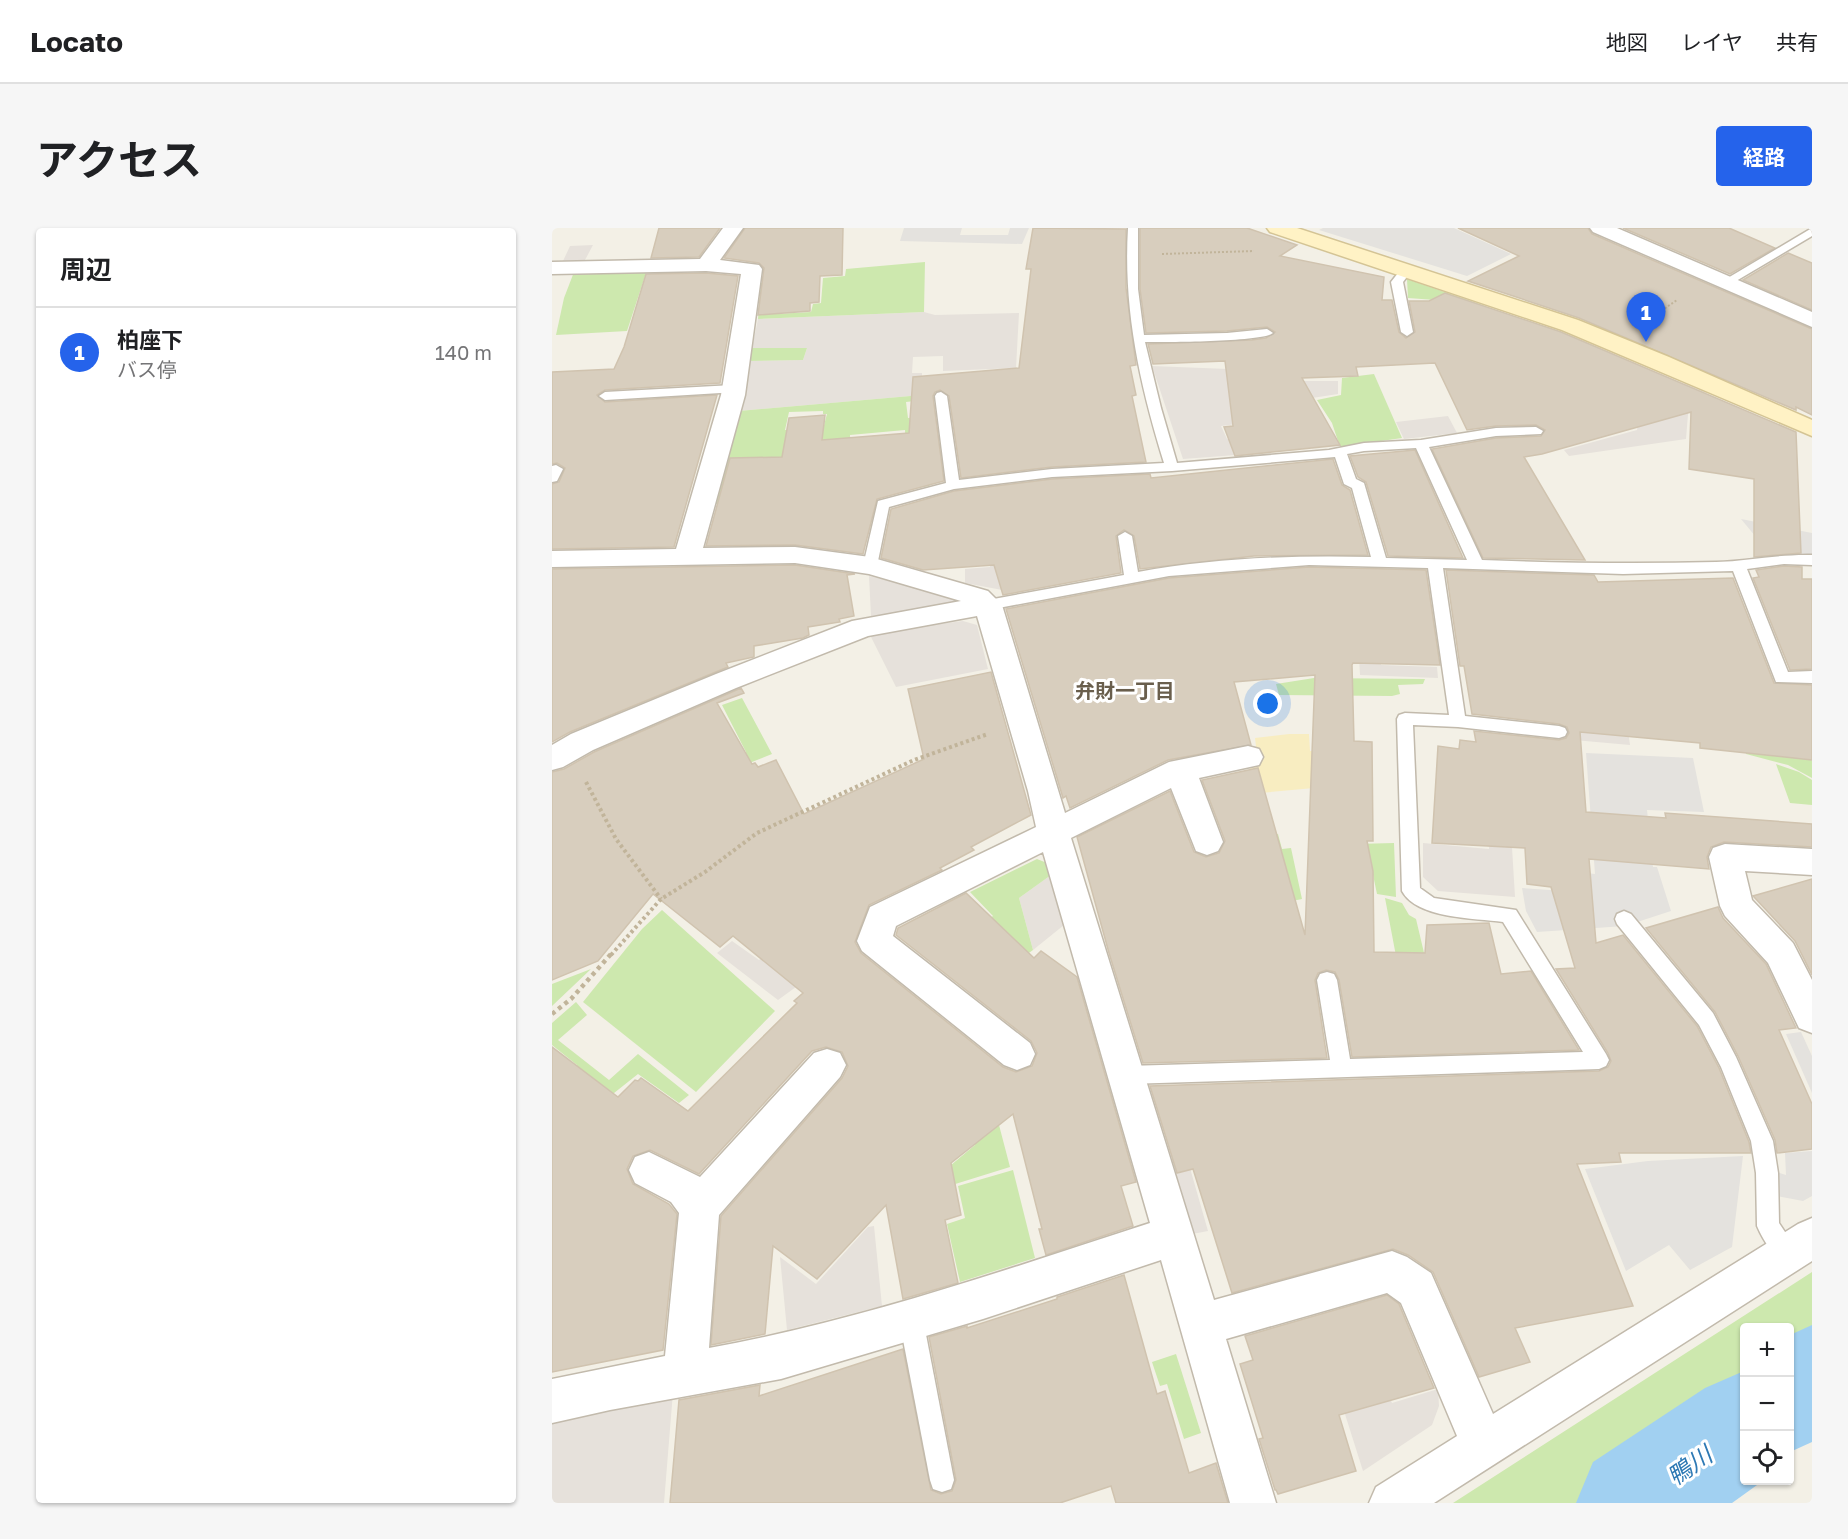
<!DOCTYPE html>
<html lang="ja">
<meta charset="utf-8">
<style>
:root{--surface:#fff;--page:#f6f6f6;--text:#202124;--muted:#757577;--line:#e0e0e0;--accent:#2563eb}
body{margin:0;font-family:"Golos Text","Noto Sans JP",sans-serif;background:var(--page);color:var(--text)}
.controls{position:absolute;right:18px;bottom:18px;display:grid;overflow:hidden;border-radius:6px;box-shadow:0 2px 4px #0004}
.controls button{width:54px;height:54px;display:grid;place-items:center;padding:0;border:0;border-bottom:2px solid var(--line);background:var(--surface);color:var(--text);font:30px sans-serif}
.you{position:absolute;left:716px;top:476px;width:21px;height:21px;margin:-15px;border:4px solid #fff;border-radius:50%;background:#1a73e8;box-shadow:0 0 0 9px #1a73e833}
.badge{display:grid;place-items:center;width:39px;height:39px;border-radius:50%;background:var(--accent);color:#fff;font-size:20px;font-weight:700}
.pin{position:absolute;translate:-50% -50px;filter:drop-shadow(0 2px 3px #0008)}
.pin::after{content:'';position:absolute;top:32px;width:21px;height:18px;background:inherit;clip-path:polygon(0 0,100% 0,50% 100%)}
.list{margin:0;padding:0;list-style:none}
h2{display:flex;justify-content:space-between;align-items:center;height:78px;margin:0;padding:0 24px;font-size:26px}
h2 small{font-size:20px;font-weight:400;color:var(--muted)}
.list li{display:grid;grid-template-columns:39px 1fr auto;gap:18px;align-items:center;box-sizing:border-box;height:90px;padding:0 24px;border-top:2px solid var(--line)}
.list b{display:block;font-size:22px;white-space:nowrap}
.list p{margin:0;font-size:20px;white-space:nowrap;color:var(--muted)}
.list em{font-size:20px;font-style:normal;color:var(--muted)}
.icon{flex:none;width:33px;height:33px;fill:none;stroke:currentColor;stroke-width:2;stroke-linecap:round;stroke-linejoin:round}
.map{position:relative;flex:none;width:1260px;height:1275px;overflow:hidden;border-radius:6px}
header{display:flex;align-items:center;gap:36px;box-sizing:border-box;height:84px;padding:0 30px;background:var(--surface);border-bottom:2px solid var(--line)}
header strong{font-size:28px}
nav{display:flex;gap:33px;margin-inline-start:auto;font-size:21px}
.intro{display:flex;align-items:center;justify-content:space-between;box-sizing:border-box;height:144px;padding:0 36px}
h1{margin:0;font-size:42px}
.button{padding:15px 27px;border-radius:6px;background:var(--accent);color:#fff;font-size:21px;font-weight:700}
main{display:flex;gap:36px;padding:0 36px}
aside{flex:1;background:var(--surface);border-radius:6px;box-shadow:0 2px 4px #0004}
.map>svg:first-child{display:block}
</style>
<header>
<strong>Locato</strong>
<nav><a>地図</a><a>レイヤ</a><a>共有</a></nav>
</header>
<div class="intro"><h1>アクセス</h1><a class="button">経路</a></div>
<main>
<aside>
<h2>周辺<small></small></h2>
<ul class="list">
<li><span class="badge">1</span><div><b>柏座下</b><p>バス停</p></div><em>140 m</em></li>
</ul>
</aside>
<div class="map">
<svg width="1260" height="1275" viewBox="0 0 1260 1275">
<rect width="100%" height="100%" fill="#f3f0e6"/>
<!-- industrial -->
<g fill="#e6e1db">
<polygon points="41,17 33,32 11,33 18,18"/>
<polygon points="372,84 383,87 467,85 464,140 391,143 391,128 361,129 360,145 370,145 370,167 187,183 197,133 251,132 255,120 200,120 206,91"/>
<polygon points="600,138 749,144 751,153 786,153 786,166 709,178 716,192 669,198 675,211 679,212 684,227 631,231"/>
<polygon points="1135,154 1155,164 1137,174 1134,211 1017,228 1012,222 1085,202 1089,175"/>
<polygon points="896,188 905,205 852,211 844,194"/>
<polygon points="439,319 461,364 413,355 413,341 438,339"/>
<polygon points="317,348 405,369 402,377 319,388"/>
<polygon points="805,392 825,393 829,437 885,439 886,450 808,447"/>
<polygon points="411,393 425,397 436,441 344,459 317,405"/>
<polygon points="1021,490 1075,495 1078,517 1022,512"/>
<polygon points="958,586 963,669 886,663 871,649 871,615 937,621 937,607"/>
<polygon points="499,647 512,697 481,722 467,670"/>
<polygon points="261,688 284,730 226,772 165,725 180,713 207,732"/>
<polygon points="614,932 636,933 656,1003 635,1007"/>
<polygon points="322,998 330,1078 235,1102 228,1029 264,1056 316,999"/>
<polygon points="886,1161 887,1178 880,1197 811,1243 786,1164 836,1166 840,1175"/>
<polygon points="121,1164 112,1275 0,1275 0,1190"/>
</g>
<!-- green -->
<g fill="#cde8ae" fill-rule="evenodd">
<polygon points="373,34 372,84 206,91 209,55 224,53 224,86 259,84 261,76 269,75 271,50 293,48 294,41"/>
<polygon points="95,42 75,103 4,107 12,70 22,44"/>
<polygon points="855,51 933,78 916,94 883,72 856,70"/>
<polygon points="200,120 255,120 251,132 196,133"/>
<polygon points="822,146 850,210 788,219 780,195 765,172 789,167 790,150"/>
<path d="M370,167L380,171L354,174L356,190L381,188L387,247L377,258L355,261L353,202L298,207L300,263L319,276H161L187,183ZM271,183V186H275L272,197H269L267,201L233,202L237,184Z"/>
<polygon points="762,450 873,451 871,456 846,457 848,466 840,468 727,467 724,456"/>
<polygon points="190,470 220,526 152,553 147,542 194,524 170,477"/>
<polygon points="1192,515 1251,515 1260,533 1260,550 1236,537 1194,526"/>
<polygon points="1224,536 1247,544 1260,552 1260,577 1238,575"/>
<polygon points="726,606 730,621 739,620 750,671 705,680 704,609"/>
<polygon points="842,615 844,669 825,666 816,623 804,616"/>
<polygon points="485,631 495,635 499,647 467,670 481,722 467,732 436,692 441,688 418,664"/>
<polygon points="833,670 850,675 857,687 864,691 873,729 844,728"/>
<polygon points="110,682 223,783 144,864 31,774 90,701"/>
<polygon points="39,741 0,778 0,756"/>
<polygon points="24,774 35,787 6,812 57,852 86,826 137,867 127,875 86,846 57,869 22,839 25,837 0,817 0,795"/>
<polygon points="400,893 447,897 458,939 339,976 386,948 423,917"/>
<polygon points="461,942 483,1030 408,1054 395,996 413,990 406,958"/>
<polygon points="1260,1044 1260,1131 1238,1148 1238,1100 1192,1100 1192,1178 1043,1275 901,1275"/>
<polygon points="624,1126 649,1205 632,1211 615,1156 608,1158 600,1134"/>
</g>
<!-- sand -->
<polygon fill="#f8edc1" points="737,506 757,506 758,523 761,523 762,560 708,565 696,536 706,535 703,510"/>
<!-- parking -->
<g fill="#e4e2de">
<polygon points="352,0 410,0 408,7 456,7 458,0 477,0 470,16 348,13"/>
<polygon points="771,0 902,0 959,26 915,48 767,2"/>
<polygon points="1189,291 1260,305 1260,327 1218,326"/>
<polygon points="1034,525 1141,530 1152,584 1095,582 1101,639 1105,639 1119,683 1073,698 985,704 974,683 970,660 1026,664 1027,644 1043,646"/>
<polygon points="1249,804 1260,828 1260,865 1234,806"/>
<polygon points="1260,923 1260,968 1251,973 1220,967 1224,944 1234,947 1233,925"/>
<polygon points="1191,928 1180,1019 1138,1042 1117,1017 1074,1043 1033,941 1096,933"/>
</g>
<g fill="none" stroke-linecap="round" stroke-linejoin="round">
<!-- river -->
<g fill="#a1d0f1" fill-rule="evenodd">
<polygon points="1260,1097 1260,1214 1238,1224 1238,1107"/>
<polygon points="1192,1143 1192,1252 1212,1252 1180,1275 1024,1275 1041,1234 1153,1160"/>
</g>
</g>
<!-- building -->
<g fill="#d8cebe" stroke="#d0c3af" stroke-width="1.5">
<polygon points="107,0 168,0 147,29 99,30"/>
<polygon points="193,0 291,0 290,47 268,48 267,74 258,75 258,83 206,87 212,40 207,35 172,30"/>
<polygon points="481,0 574,1 574,60 584,137 578,138 584,167 580,168 594,234 500,239 409,250 397,168 388,162 383,164 381,168 392,253 325,271 311,326 243,317 154,318 178,230 230,229 237,190 273,187 270,212 357,205 361,149 467,140 479,41 474,41"/>
<polygon points="588,0 695,0 745,17 728,28 832,49 830,72 840,72 847,104 854,110 863,104 857,73 877,73 893,65 1009,104 1244,204 1249,325 1202,329 1202,251 1137,241 1139,184 990,226 972,229 1033,332 931,330 880,221 944,210 989,208 993,202 984,197 944,198 915,202 883,135 804,139 806,148 750,150 788,217 683,228 672,199 681,198 673,133 601,136 596,116 700,112 714,110 723,104 715,99 675,103 594,105 588,61"/>
<polygon points="906,0 1036,0 1040,6 1260,101 1260,187 1244,179 1244,182 1027,90 916,53 967,28"/>
<polygon points="1071,0 1177,0 1223,20 1178,46"/>
<polygon points="1236,25 1260,35 1260,82 1191,52"/>
<polygon points="154,45 186,48 168,155 53,162 45,167 53,174 165,167 122,319 0,321 0,256 7,254 13,240 5,235 0,236 0,144 62,141 72,119 94,46"/>
<polygon points="863,222 911,330 836,328 814,254 806,249 798,228"/>
<polygon points="781,231 790,257 798,262 816,327 702,328 588,341 582,308 572,302 564,308 569,345 451,367 442,337 371,342 329,330 339,281 402,263 500,251 598,246 599,250"/>
<polygon points="243,337 303,346 295,347 302,388 287,391 288,394 256,399 257,407 251,410 202,418 202,429 174,435 176,439 18,504 0,514 0,341"/>
<polygon points="1232,338 1250,339 1250,351 1260,351 1260,441 1238,442 1201,350 1207,349 1204,342"/>
<polygon points="757,339 874,342 888,437 801,435 800,437 802,513 820,514 821,613 815,613 821,643 822,724 873,725 875,697 937,695 949,746 979,743 1027,822 800,829 787,752 783,744 774,742 766,745 763,752 775,830 591,835 557,725 525,609 618,563 642,624 654,629 667,625 673,613 650,552 706,540 753,707 763,447 682,454 699,517 616,532 518,580 514,568 511,570 454,381 617,350"/>
<polygon points="894,342 1042,347 1046,354 1181,350 1222,455 1260,457 1260,532 1148,520 1148,515 1028,504 1034,584 1114,590 1113,585 1260,596 1260,619 1172,614 1159,619 1155,629 1157,641 1037,631 1044,715 1071,707 1145,798 1167,840 1197,914 1199,925 1067,925 1069,934 1025,936 1081,1078 963,1100 978,1134 927,1149 881,1044 856,1027 841,1021 680,1065 641,941 625,945 598,858 1047,843 1056,839 1059,833 1056,825 1004,741 1023,740 999,659 975,656 973,620 880,615 886,518 907,521 908,512 924,514 922,503 1007,512 1014,510 1017,505 1015,499 1007,496 920,486 912,438 908,438"/>
<polygon points="439,444 479,587 419,619 422,622 388,640 390,642 317,677 303,714 309,725 451,839 464,844 480,838 485,825 479,813 344,707 346,700 414,665 482,730 489,723 525,749 584,954 569,958 581,998 494,1027 487,1001 490,1001 461,886 399,935 409,987 393,992 406,1055 351,1071 334,977 265,1051 221,1018 213,1106 159,1117 169,988 290,850 296,838 290,824 274,819 260,823 147,946 98,922 81,928 75,941 81,956 117,976 125,986 111,1122 0,1144 0,819 66,869 83,852 86,853 89,850 136,883 245,775 242,773 251,765 181,708 168,719 101,666 46,733 0,752 0,544 12,541 42,524 189,460 192,465 165,475 200,536 203,535 206,539 224,532 252,586 372,531 356,461"/>
<polygon points="1260,651 1260,747 1243,713 1201,668"/>
<polygon points="1166,679 1171,690 1214,736 1244,800 1227,802 1260,876 1260,921 1225,925 1223,912 1186,828 1163,784 1094,700"/>
<polygon points="572,1047 605,1166 613,1163 637,1245 664,1235 676,1275 564,1275 559,1258 508,1275 118,1275 127,1172 208,1157 207,1168 351,1121 379,1262 389,1266 400,1263 404,1252 377,1109 415,1098 415,1100 505,1071 505,1069"/>
<polygon points="835,1067 847,1076 882,1160 787,1187 804,1243 726,1266 724,1262 723,1262 707,1211 711,1210 688,1136 701,1132 693,1108"/>
</g>
<g fill="none" stroke-linecap="round" stroke-linejoin="round">
<!-- lane casing -->
<g stroke="#c2baac" stroke-width="3">
<g id="lane">
<path d="M576,0H586V61L592,107L675,105L715,101L721,105C710,114 614,114 593,114L609,180L625,235L777,222L812,215L869,212L944,200L984,199L991,203L989,206L944,208L877,219L930,332C1008,335 1086,336 1164,334C1197,333 1228,326 1260,327V337L1232,336L1195,341L1236,444L1260,443V455L1224,454L1181,343L1071,346L891,340L913,488L1007,498L1013,500L1015,504L1013,508L1007,510L906,499L861,497L868,660L882,670L964,682L1054,826L1057,832L1054,838L1047,841L575,856L568,853L565,847L568,841L575,838L778,832L765,752L768,746L775,744L782,746L785,752L798,831L1031,824L951,694C923,690 865,691 850,663L845,491L847,487L853,485L897,487L876,340L757,337L617,348L436,382L428,377L436,372L572,347L566,308L573,304L580,308L586,344C662,330 742,327 819,329L800,260L792,256L783,229L620,243L500,249L402,261L337,279L325,338L318,343L311,338L326,273L394,255L383,168L385,165L389,164L395,168L407,252L500,241L612,235C588,157 571,82 576,0ZM864,220L915,332L834,330L812,255L804,251L795,226L812,223Z"/>
<polygon points="1260,0 1260,8 1179,56 1171,56 1169,54"/>
<polygon points="854,39 860,42 851,54 861,104 855,108 849,104 839,54 850,40"/>
<polygon points="181,157 185,158 187,161 185,164 53,172 47,168 53,164"/>
<polygon points="4,237 11,241 5,253 0,254 0,238"/>
<path d="M1072,683L1079,686L1161,785L1184,829L1221,913L1226,945L1227,995L1247,1025L1244,1033L1236,1036C1222,1030 1211,1012 1205,998L1204,945L1199,913L1169,839L1147,797L1065,696L1063,691L1065,686Z"/>
<polygon points="359,1079 367,1083 371,1091 402,1252 399,1261 390,1264 381,1261 378,1252 347,1091 351,1083"/>
</g>
</g>
<!-- street casing -->
<g stroke="#c2baac" stroke-width="3">
<g id="street">
<path d="M171,0H191L168,32L207,37L210,41L193,167L151,320L243,319L318,329L436,363L450,377L513,585L617,534L696,518L707,521L711,529L707,537L647,550L671,614L666,623L655,627L644,623L619,560L519,610L662,1072L840,1023L855,1029L879,1045L941,1186L1246,996L1260,990V1033L882,1275H817L824,1259L905,1208L849,1075L835,1065L674,1111L724,1275H678L609,1032L431,1091L229,1151L58,1182L0,1195V1151L113,1128L127,985L119,974L83,955L77,942L83,929L97,924L148,949L262,825L275,821L288,825L294,837L288,849L167,987L157,1120C307,1093 453,1042 598,995L491,624L344,698L341,708L478,815L483,826L478,837L465,842L452,837L310,723L305,713L318,679L484,599L476,563L425,388L316,408L184,460L41,522L11,539L0,542V517L19,506L164,446L300,393L409,373L317,346L243,335L0,339V323L124,321L169,167L189,46L154,43L0,46V34L148,31Z"/>
<polygon points="1038,0 1065,0 1260,84 1260,99 1041,4"/>
<polygon points="1173,616 1260,621 1260,647 1193,643 1200,672 1241,715 1260,752 1260,805 1247,800 1216,735 1173,688 1168,678 1157,629 1161,620"/>
</g>
</g>
<!-- secondary casing -->
<g stroke="#d4c495" stroke-width="3">
<polygon id="secondary" points="715,0 745,0 1026,92 1117,129 1260,192 1260,208 1010,102 718,4"/>
</g>
<!-- path-far2 -->
<g stroke="#c1b49a" stroke-width="2" stroke-dasharray="2 2" stroke-linecap="butt">
<polyline points="610,26 702,23"/>
<polyline points="1093,94 1125,72"/>
</g>
<!-- path-far1 -->
<g stroke="#c1b49a" stroke-width="4" stroke-dasharray="3 3" stroke-linecap="butt">
<polyline points="34,554 64,611 109,671"/>
<polyline points="59,727 109,671 153,644 205,605 362,532 436,506"/>
</g>
<!-- path -->
<polyline stroke="#c1b49a" stroke-width="4.5" stroke-dasharray="4 4" stroke-linecap="butt" points="0,786 19,771 60,725"/>
<!-- lane -->
<use href="#lane" fill="#fff" fill-rule="evenodd"/>
<!-- street -->
<use href="#street" fill="#fff" fill-rule="evenodd"/>
<!-- secondary -->
<use href="#secondary" fill="#fff2c5" fill-rule="evenodd"/>
</g>
<g text-anchor="middle" dominant-baseline="central" stroke-width="6" stroke-linejoin="round" paint-order="stroke">
<!-- neighbourhood labels -->
<g font-size="20" font-weight="bold" fill="#695e4c" stroke="#fff">
<text x="573" y="462">弁財一丁目</text>
</g>
<!-- near-water labels -->
<g font-size="24" font-style="italic" fill="#2d79b4" stroke="#fff">
<text transform="translate(1137 1237) rotate(-35)">鴨川</text>
</g>
</g>
</svg>
<div class="controls">
<button>+</button>
<button>−</button>
<button><svg class="icon" aria-label="locate" viewBox="0 0 24 24"><circle cx="12" cy="12" r="6"/><path d="M12 2v4M12 18v4M2 12h4M18 12h4"/></svg></button>
</div>
<div class="you"></div>
<div class="pin badge" style="left:1094px;top:114px">1</div>
</div>
</main>
